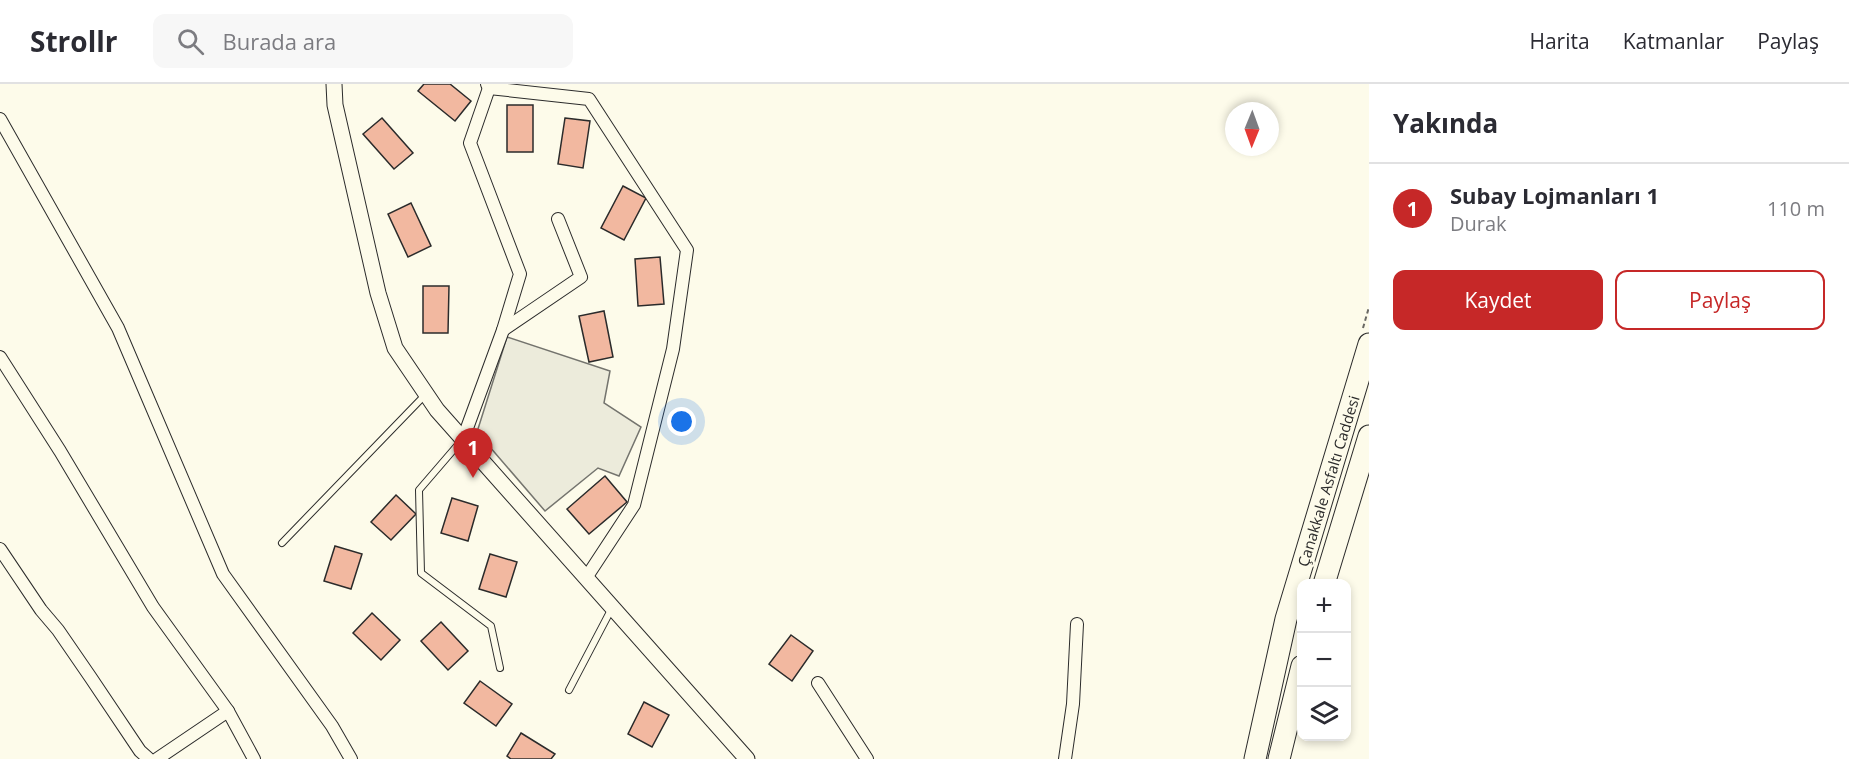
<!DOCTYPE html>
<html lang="tr">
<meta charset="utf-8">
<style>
:root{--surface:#fff;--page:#f7f7f7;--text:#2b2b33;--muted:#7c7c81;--line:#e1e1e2;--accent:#c62828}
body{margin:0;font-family:"Open Sans",sans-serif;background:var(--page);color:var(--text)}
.controls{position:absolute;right:18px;bottom:18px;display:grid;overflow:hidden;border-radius:12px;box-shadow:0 3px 9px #0003}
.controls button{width:54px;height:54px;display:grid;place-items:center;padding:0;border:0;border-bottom:2px solid var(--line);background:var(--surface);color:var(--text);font:30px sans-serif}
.compass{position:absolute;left:1225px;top:18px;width:54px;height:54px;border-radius:50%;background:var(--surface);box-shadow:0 3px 9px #0003;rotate:181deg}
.you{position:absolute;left:682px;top:338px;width:21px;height:21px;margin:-15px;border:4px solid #fff;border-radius:50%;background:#1a73e8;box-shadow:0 0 0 9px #1a73e833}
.badge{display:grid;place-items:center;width:39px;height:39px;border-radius:50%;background:var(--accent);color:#fff;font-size:20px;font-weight:700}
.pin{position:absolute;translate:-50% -50px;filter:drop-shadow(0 2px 3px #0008)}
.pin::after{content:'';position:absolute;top:32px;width:21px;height:18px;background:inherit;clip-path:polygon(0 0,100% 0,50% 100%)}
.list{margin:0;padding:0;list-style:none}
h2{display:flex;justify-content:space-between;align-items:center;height:78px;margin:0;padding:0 24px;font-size:26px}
h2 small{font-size:20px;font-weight:400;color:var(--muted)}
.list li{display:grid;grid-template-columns:39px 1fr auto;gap:18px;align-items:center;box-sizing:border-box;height:90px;padding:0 24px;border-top:2px solid var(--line)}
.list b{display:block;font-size:22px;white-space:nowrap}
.list p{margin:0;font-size:20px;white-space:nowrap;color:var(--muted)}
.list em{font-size:20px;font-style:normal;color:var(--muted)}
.actions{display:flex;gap:12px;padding:18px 24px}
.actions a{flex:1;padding:14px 0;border:2px solid var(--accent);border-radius:12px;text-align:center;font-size:21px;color:var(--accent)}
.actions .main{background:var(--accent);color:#fff}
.icon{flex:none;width:33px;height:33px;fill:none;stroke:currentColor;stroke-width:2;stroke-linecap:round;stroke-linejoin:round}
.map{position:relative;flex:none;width:1369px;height:675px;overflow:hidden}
header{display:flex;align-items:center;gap:36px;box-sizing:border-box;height:84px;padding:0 30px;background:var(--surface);border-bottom:2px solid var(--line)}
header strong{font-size:28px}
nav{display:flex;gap:33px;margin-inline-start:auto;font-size:21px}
.search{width:420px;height:54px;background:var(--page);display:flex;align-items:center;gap:15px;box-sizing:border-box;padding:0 21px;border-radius:12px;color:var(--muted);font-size:22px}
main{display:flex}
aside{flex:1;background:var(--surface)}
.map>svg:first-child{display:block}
</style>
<header>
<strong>Strollr</strong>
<div class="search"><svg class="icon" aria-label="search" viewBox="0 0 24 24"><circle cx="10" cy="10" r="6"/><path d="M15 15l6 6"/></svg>Burada ara</div>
<nav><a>Harita</a><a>Katmanlar</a><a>Paylaş</a></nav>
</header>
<main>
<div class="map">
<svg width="1369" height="675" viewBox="0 0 1369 675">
<rect width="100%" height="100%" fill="#fdfbea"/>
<!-- green -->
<polygon fill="#ecebdb" stroke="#74746e" stroke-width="1.5" points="507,253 610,287 604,319 641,343 619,392 598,384 545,427 477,348"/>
<!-- building -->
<g fill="#f2b8a0" stroke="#2b2b2b" stroke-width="1.5">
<polygon points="424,0 450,0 471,17 455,37 418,7"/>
<rect x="507" y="21" width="26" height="47"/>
<polygon points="382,34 413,69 394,85 363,50"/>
<polygon points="565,34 590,37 583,84 558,80"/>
<polygon points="623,102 646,114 624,156 601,144"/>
<polygon points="411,119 431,162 408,173 388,130"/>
<polygon points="660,173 664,220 638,222 635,175"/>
<polygon points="423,202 449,202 448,249 423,249"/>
<polygon points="604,227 613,273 589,278 579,232"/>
<polygon points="605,392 627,418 589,450 567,425"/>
<polygon points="396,411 416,430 391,456 371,438"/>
<polygon points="452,414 478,422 468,457 441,449"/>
<polygon points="335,462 362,470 351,505 324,497"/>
<polygon points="490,470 517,478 506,513 479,505"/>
<polygon points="372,529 400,556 381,576 353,549"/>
<polygon points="441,538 468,567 448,586 421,557"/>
<polygon points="791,551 813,567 792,597 769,580"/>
<polygon points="480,597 512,620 496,642 464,619"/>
<polygon points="644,618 669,631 652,663 628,650"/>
<polygon points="521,649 555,670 551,675 511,675 507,672"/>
</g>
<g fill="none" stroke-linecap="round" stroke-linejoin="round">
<!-- service casing -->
<g stroke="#2b2b2b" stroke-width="8">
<g id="service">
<polyline points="462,356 419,406 421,489 491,542 500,584"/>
<polyline points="282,459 426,310"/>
<polyline points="569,606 612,524"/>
</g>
</g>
<!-- minor casing -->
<g stroke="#2b2b2b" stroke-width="14">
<g id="minor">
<polyline points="487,0 489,4 589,15 687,166 673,265 634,421 586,494"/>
<polyline points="0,35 118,244 223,490 332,642 351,675"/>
<polyline points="503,246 581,193 558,135"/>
<polyline points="0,273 60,367 153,523 228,627 254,675"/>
<polyline points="463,355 503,246 520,190 470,59 489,4"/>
<polyline points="0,465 41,526 58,546 91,594 140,667 149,675"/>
<polyline points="818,599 867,675"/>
<polyline points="157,675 228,627"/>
<polyline points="1065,675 1073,620 1077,540"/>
</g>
</g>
<!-- tertiary casing -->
<g stroke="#2b2b2b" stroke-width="17">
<polyline id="tertiary" points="334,0 335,21 378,209 395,264 437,326 747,675"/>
</g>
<!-- trunk casing -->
<g stroke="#2b2b2b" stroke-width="23">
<g id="trunk">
<polyline points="1324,500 1369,352"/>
<polyline points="1255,675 1286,535 1369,260"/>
<polyline points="1279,675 1302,582"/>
</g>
</g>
<!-- path -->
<polyline stroke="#6a6964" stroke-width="2" stroke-dasharray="4.5 3" stroke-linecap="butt" points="1363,244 1369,223"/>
<!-- service -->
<use href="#service" stroke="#fdfbea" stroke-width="6"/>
<!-- minor -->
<use href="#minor" stroke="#fdfbea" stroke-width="12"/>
<!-- tertiary -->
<use href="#tertiary" stroke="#fdfbea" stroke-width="15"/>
<!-- trunk -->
<use href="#trunk" stroke="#fdfbea" stroke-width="21"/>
</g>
<g text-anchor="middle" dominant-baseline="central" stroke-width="4.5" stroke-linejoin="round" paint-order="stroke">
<!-- street labels -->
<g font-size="15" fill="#2b2b2b" stroke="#fdfbea">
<text transform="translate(1328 397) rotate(-73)">Çanakkale Asfaltı Caddesi</text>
</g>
</g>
</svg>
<div class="controls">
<button>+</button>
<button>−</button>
<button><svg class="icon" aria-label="layers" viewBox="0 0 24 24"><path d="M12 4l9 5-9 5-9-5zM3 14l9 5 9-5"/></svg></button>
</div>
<svg class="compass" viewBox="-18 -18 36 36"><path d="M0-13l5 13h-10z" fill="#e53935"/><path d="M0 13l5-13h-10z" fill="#7c7c81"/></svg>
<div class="you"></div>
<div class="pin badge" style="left:473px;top:394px">1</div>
</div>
<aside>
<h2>Yakında<small></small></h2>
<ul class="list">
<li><span class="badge">1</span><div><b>Subay Lojmanları 1</b><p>Durak</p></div><em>110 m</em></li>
</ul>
<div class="actions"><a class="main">Kaydet</a><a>Paylaş</a></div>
</aside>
</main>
